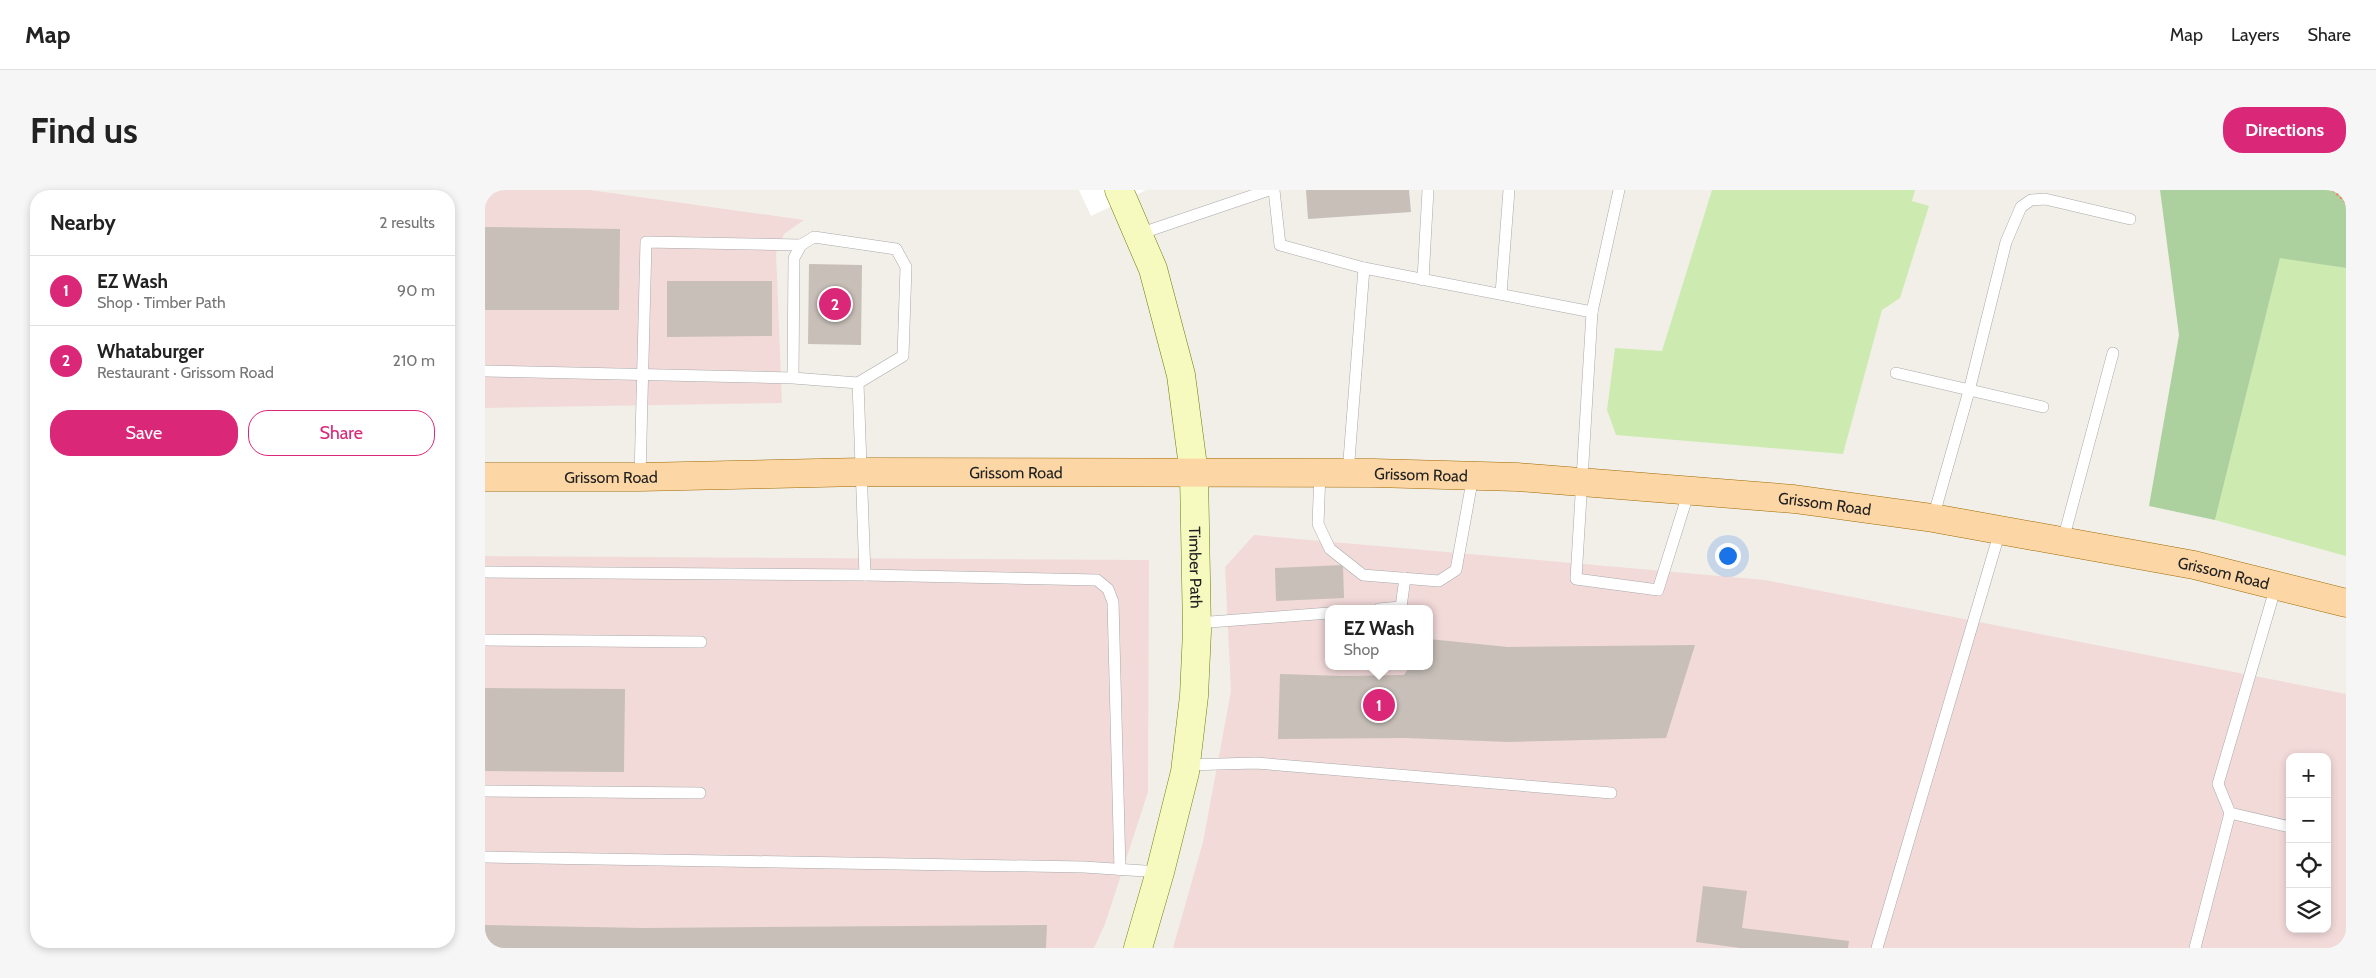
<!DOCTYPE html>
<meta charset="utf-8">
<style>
:root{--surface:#fff;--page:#f6f6f6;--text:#222;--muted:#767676;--line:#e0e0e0;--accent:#db2777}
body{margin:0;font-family:Cabin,sans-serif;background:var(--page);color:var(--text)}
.controls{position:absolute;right:15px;bottom:15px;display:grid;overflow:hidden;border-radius:10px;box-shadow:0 2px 8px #0003}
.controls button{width:45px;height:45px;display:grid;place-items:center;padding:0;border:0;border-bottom:1px solid var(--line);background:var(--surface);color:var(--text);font:25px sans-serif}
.you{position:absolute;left:1242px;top:365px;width:18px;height:18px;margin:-12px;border:4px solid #fff;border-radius:50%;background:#1a73e8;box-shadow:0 0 0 8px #1a73e833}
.badge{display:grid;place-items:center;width:32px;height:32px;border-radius:50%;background:var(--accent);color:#fff;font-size:16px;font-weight:700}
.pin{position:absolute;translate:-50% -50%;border:2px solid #fff;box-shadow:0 1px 5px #0006}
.popup{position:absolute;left:840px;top:415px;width:108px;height:65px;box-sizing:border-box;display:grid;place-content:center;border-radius:10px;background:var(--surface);filter:drop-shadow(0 1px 4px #0005);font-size:16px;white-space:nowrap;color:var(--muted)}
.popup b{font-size:19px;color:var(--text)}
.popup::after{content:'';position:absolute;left:50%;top:100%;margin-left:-10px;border:10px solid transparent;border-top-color:var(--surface)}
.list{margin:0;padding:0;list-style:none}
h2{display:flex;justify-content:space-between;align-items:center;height:65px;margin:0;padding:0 20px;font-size:21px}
h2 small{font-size:16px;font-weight:400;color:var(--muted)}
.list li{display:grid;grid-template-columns:32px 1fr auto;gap:15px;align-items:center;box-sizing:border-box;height:70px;padding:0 20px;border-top:1px solid var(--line)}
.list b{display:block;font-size:19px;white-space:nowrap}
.list p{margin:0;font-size:16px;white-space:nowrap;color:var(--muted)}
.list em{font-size:16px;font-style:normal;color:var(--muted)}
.actions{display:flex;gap:10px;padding:15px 20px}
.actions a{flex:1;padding:11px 0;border:1px solid var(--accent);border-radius:20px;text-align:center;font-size:18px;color:var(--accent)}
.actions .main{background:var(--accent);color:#fff}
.icon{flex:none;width:28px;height:28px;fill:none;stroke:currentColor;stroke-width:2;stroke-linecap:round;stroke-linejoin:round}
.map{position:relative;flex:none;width:1861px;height:758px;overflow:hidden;border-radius:20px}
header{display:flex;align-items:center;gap:30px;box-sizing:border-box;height:70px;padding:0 25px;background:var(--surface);border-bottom:1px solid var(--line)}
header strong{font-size:24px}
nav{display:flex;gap:28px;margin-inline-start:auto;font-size:18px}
.intro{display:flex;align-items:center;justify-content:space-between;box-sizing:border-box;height:120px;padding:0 30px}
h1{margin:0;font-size:35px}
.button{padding:12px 22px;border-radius:20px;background:var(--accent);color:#fff;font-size:18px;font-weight:700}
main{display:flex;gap:30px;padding:0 30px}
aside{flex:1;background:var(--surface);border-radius:20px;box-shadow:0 2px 8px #0003}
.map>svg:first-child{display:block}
</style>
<header>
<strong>Map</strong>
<nav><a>Map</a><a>Layers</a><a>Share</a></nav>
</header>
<div class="intro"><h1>Find us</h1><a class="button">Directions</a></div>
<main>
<aside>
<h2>Nearby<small>2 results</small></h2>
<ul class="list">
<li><span class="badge">1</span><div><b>EZ Wash</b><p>Shop · Timber Path</p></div><em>90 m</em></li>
<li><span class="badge">2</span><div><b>Whataburger</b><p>Restaurant · Grissom Road</p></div><em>210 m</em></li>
</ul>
<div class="actions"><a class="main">Save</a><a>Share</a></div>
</aside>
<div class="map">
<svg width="1861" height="758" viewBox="0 0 1861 758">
<rect width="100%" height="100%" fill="#f2efe9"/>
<!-- commercial -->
<g fill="#f2dad9" fill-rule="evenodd">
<polygon points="0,0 105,0 319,30 299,44 291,63 297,213 0,218"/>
<path d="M769,345L1280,390L1861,504V758H688L718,652L746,501L740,377ZM844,419H944V476H844ZM1805,567H1842V739H1805Z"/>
<polygon points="0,366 664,370 663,602 620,734 609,758 0,758"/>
</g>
<!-- grass -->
<g fill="#cdebb0">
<polygon points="1227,0 1430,0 1427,11 1444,16 1415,108 1397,120 1358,264 1131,245 1122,220 1130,158 1177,161"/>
<polygon points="1795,67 1861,78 1861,366 1730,330"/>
</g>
<!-- forest -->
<polygon fill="#add19e" points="1675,0 1861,0 1861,78 1795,68 1730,330 1664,316 1694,145"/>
<!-- pier -->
<polygon fill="#fff" points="594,0 661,0 606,26"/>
<!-- building -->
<g fill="#c7bfb8">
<polygon points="821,0 924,0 926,22 823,29"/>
<polygon points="0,37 135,39 134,120 0,120"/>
<polygon points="324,74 377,75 376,155 323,154"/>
<polygon points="182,91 287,91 287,146 182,147"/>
<polygon points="858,375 859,408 791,411 790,378"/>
<polygon points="944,449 1023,457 1210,455 1181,548 1024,552 920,548 793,549 795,484 858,486 919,485 925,476 944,476"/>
<polygon points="0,498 140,499 139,582 0,581"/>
<polygon points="1218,696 1262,701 1257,738 1364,751 1363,758 1255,758 1211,752"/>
<polygon points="0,735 159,738 562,735 561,758 0,758"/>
</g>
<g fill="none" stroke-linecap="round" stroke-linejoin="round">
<!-- lane casing -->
<g stroke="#a9a9a9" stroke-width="12">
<g id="lane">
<polyline points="789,0 795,55 879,78 1107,122 1091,389 1173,400 1204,301"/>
<polyline points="654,44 784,0"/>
<polyline points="938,90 943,0"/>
<polyline points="1016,104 1024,0"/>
<polyline points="1107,122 1134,0"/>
<polyline points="0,181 308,188 373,193 418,166 421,77 411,59 329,47 316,55 309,68 308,188"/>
<polyline points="1411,183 1558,217"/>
<polyline points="373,193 380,385"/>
<polyline points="835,283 833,334 845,359 878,385 954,391 971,380 988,286"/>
<polyline points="863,283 879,78"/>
<polyline points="155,287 161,52 316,55"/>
<polyline points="1448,328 1484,201 1521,52 1536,17 1546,10 1560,9 1645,29"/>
<polyline points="1578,350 1628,163"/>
<polyline points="0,382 380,385 612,390 623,399 628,412 635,680"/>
<polyline points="894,419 916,417 920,388"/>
<polyline points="712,433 844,423"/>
<polyline points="0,450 216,452"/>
<polyline points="701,575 771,573 1126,603"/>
<polyline points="0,601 215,603"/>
<polyline points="1745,623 1805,637"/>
<polyline points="0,667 599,677 675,682"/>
<polyline points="1392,758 1515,341"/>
<polyline points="1710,758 1745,623 1733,594 1791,396"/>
</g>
</g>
<!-- secondary casing -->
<g stroke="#707d05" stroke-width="29">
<g id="secondary">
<path id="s1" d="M634,0L668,79L696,185L709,284L712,441L709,506L700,582L675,682L653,758"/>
</g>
</g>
<!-- primary casing -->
<g stroke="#a06b00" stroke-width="29">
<g id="primary">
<path id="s2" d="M0,287H155L377,282L889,283L1032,287L1309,309L1448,328L1709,375L1861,413"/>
</g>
</g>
<!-- path -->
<polyline stroke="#fa8072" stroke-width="3" stroke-dasharray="2.5 2.5" stroke-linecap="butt" points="1848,0 1861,12"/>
<!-- lane -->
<use href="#lane" stroke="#fff" stroke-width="11"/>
<!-- secondary -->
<use href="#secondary" stroke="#f7fabf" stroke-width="28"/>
<!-- primary -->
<use href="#primary" stroke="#fcd6a4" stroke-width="28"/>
</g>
<g text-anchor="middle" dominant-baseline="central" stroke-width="5" stroke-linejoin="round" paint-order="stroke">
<!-- street labels -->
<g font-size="16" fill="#222" stroke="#fff">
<text stroke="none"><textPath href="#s2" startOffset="531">Grissom Road</textPath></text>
<text stroke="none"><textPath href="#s2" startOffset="936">Grissom Road</textPath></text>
<text stroke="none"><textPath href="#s2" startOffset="126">Grissom Road</textPath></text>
<text stroke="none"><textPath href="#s2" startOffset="1341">Grissom Road</textPath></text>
<text stroke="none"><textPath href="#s1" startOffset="389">Timber Path</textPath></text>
<text stroke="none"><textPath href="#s2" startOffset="1746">Grissom Road</textPath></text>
</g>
</g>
</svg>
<div class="controls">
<button>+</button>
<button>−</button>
<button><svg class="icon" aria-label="locate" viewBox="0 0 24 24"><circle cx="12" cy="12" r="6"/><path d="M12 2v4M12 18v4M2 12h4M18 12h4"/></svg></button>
<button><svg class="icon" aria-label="layers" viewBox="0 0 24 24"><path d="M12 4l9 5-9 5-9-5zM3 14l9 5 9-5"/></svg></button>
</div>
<div class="you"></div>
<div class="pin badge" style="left:894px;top:515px">1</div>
<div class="popup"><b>EZ Wash</b>Shop</div>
<div class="pin badge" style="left:350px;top:114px">2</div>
</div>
</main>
